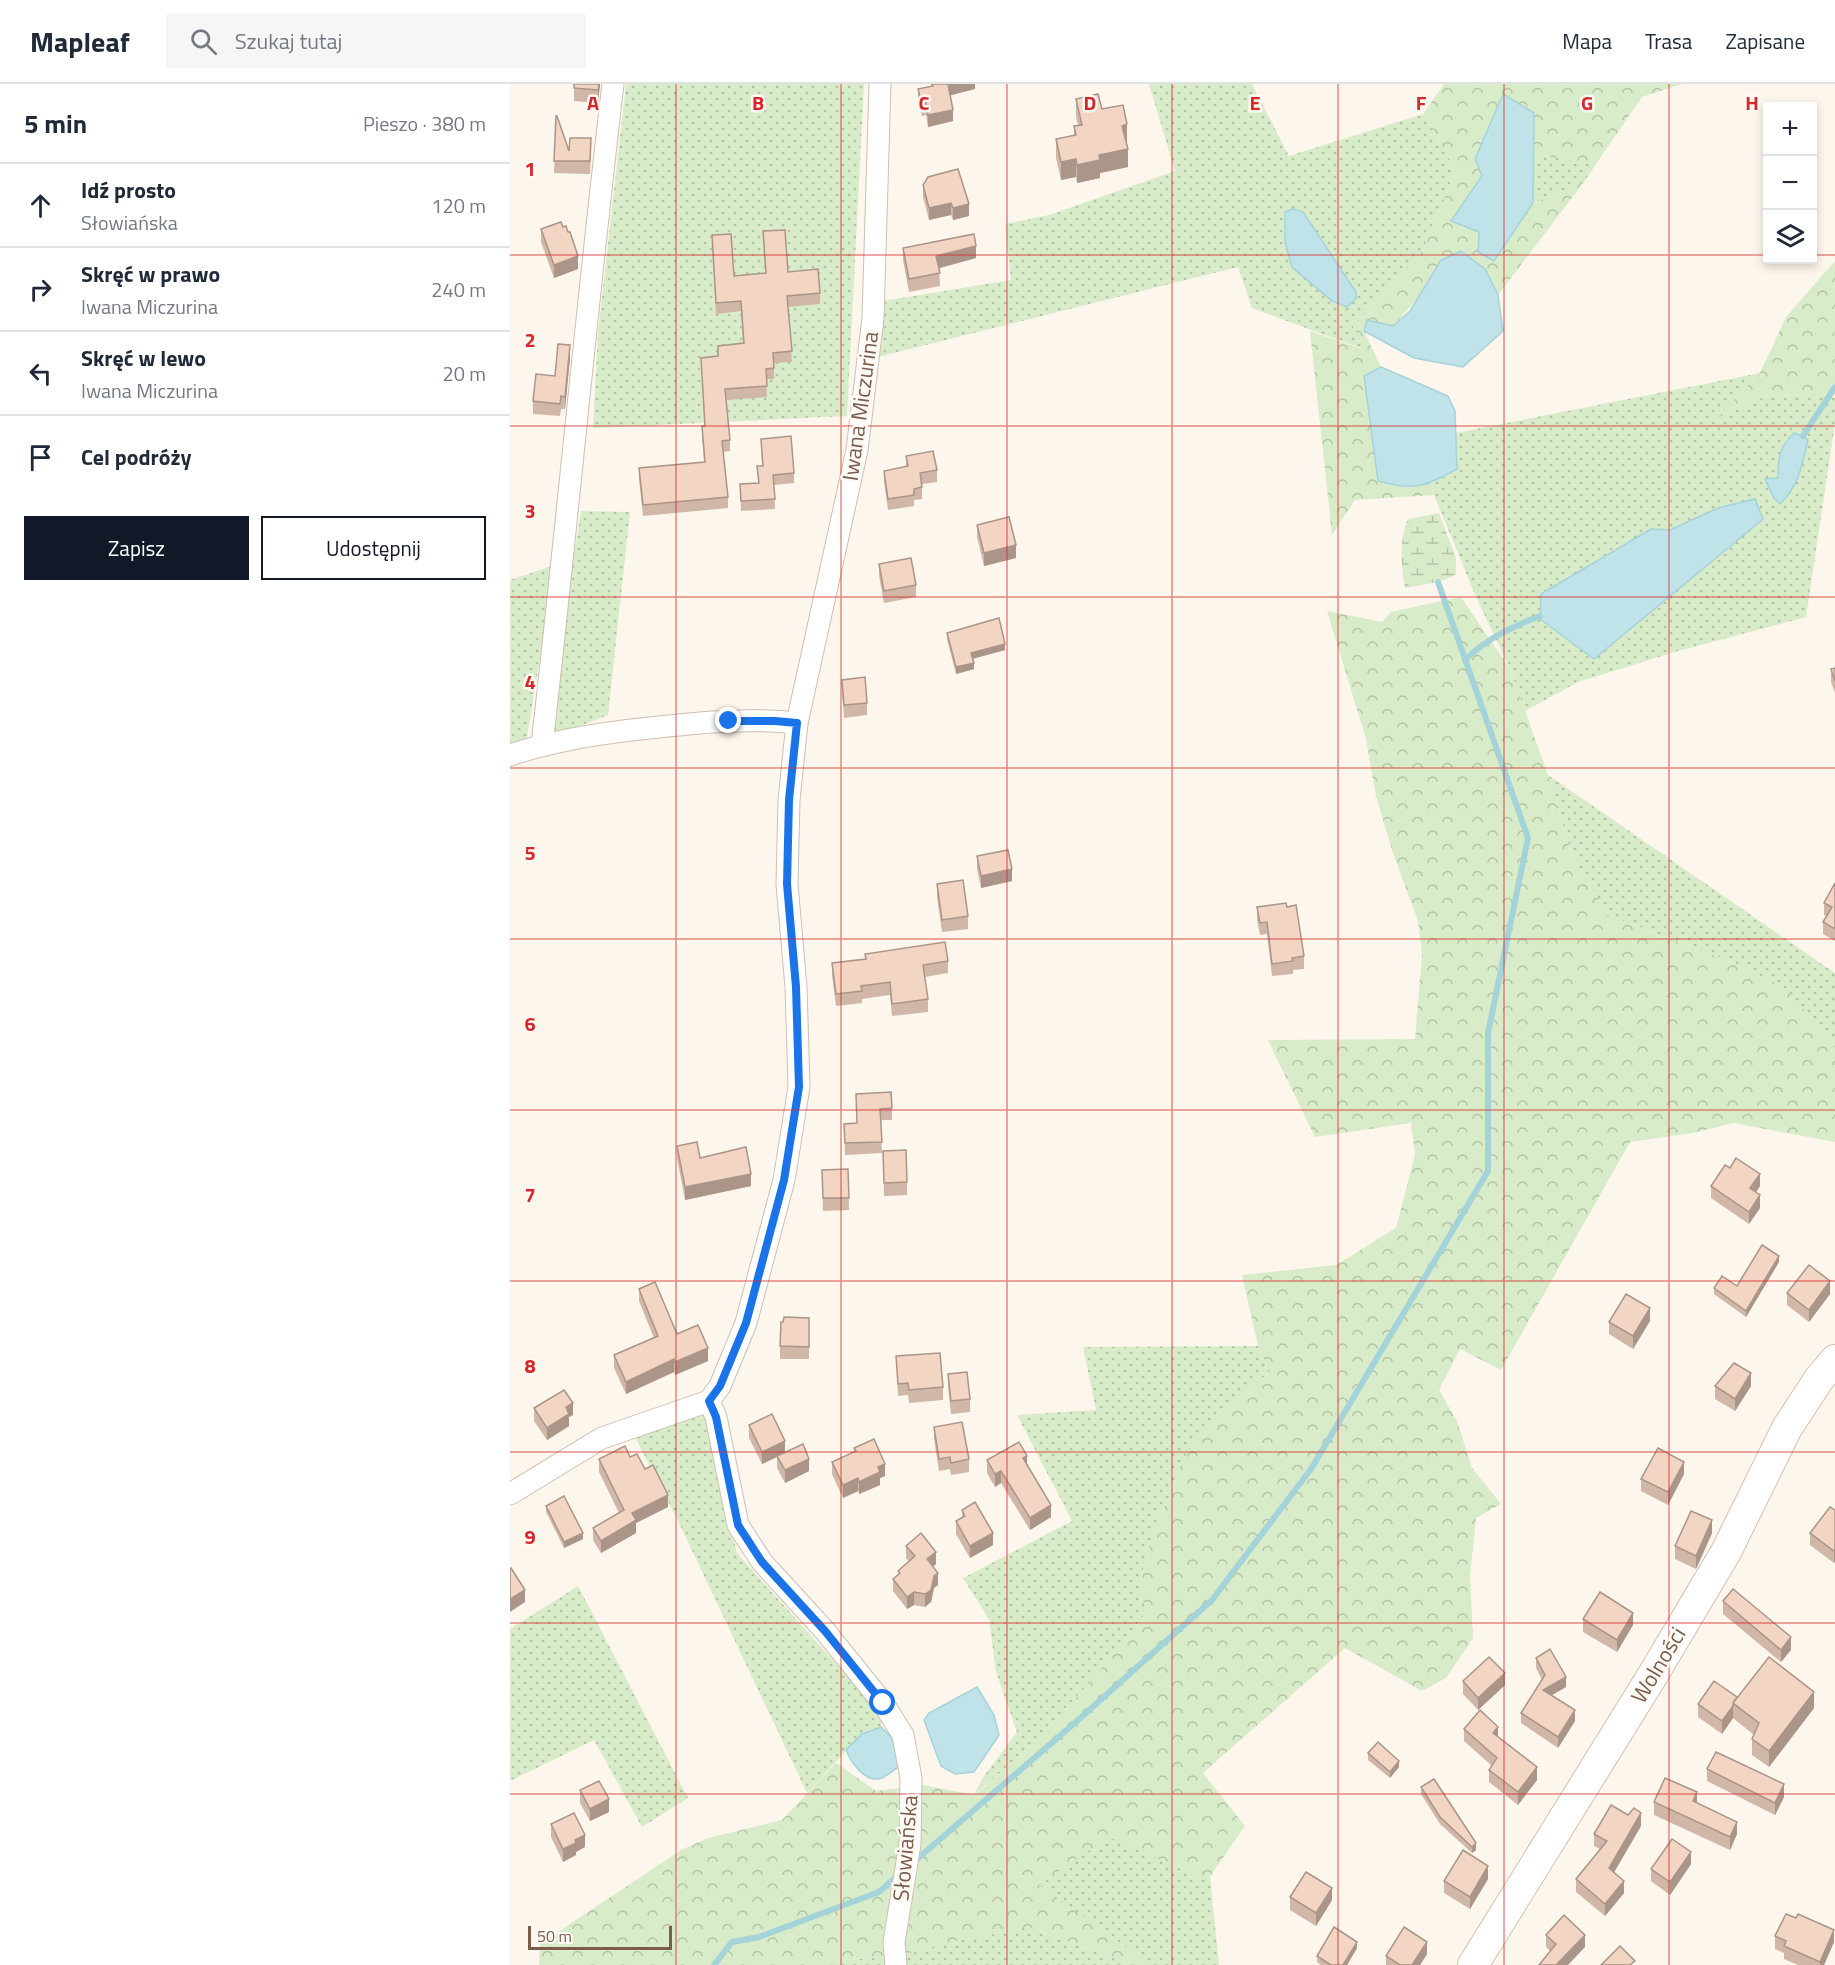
<!DOCTYPE html>
<html lang="pl">
<meta charset="utf-8">
<style>
:root{--surface:#fff;--page:#f6f6f7;--text:#1f2937;--muted:#747a83;--line:#e0e1e3;--accent:#111827}
body{margin:0;font-family:"Titillium Web",sans-serif;background:var(--page);color:var(--text)}
.controls{position:absolute;right:18px;top:18px;display:grid;overflow:hidden;border-radius:0px;box-shadow:0 3px 9px #0003}
.controls button{width:54px;height:54px;display:grid;place-items:center;padding:0;border:0;border-bottom:2px solid var(--line);background:var(--surface);color:var(--text);font:30px sans-serif}
.scale{position:absolute;left:18px;bottom:15px;width:144px;box-sizing:border-box;padding-left:6px;border:3px solid #7a5c4d;border-top:0;font-size:16px;line-height:21px;white-space:nowrap;color:#7a5c4d;-webkit-text-stroke:4px #fffaf3;paint-order:stroke}
.stop{position:absolute;width:18px;height:18px;margin:-14px;border:4px solid #1a73e8;border-radius:50%;background:#fff}
.stop.end{background:#1a73e8;border-color:#fff;box-shadow:0 2px 6px #0008}
.list{margin:0;padding:0;list-style:none}
h2{display:flex;justify-content:space-between;align-items:center;height:78px;margin:0;padding:0 24px;font-size:26px}
h2 small{font-size:20px;font-weight:400;color:var(--muted)}
.list li{display:grid;grid-template-columns:39px 1fr auto;gap:18px;align-items:center;box-sizing:border-box;height:84px;padding:0 24px;border-top:2px solid var(--line)}
.list b{display:block;font-size:22px;white-space:nowrap}
.list p{margin:0;font-size:20px;white-space:nowrap;color:var(--muted)}
.list em{font-size:20px;font-style:normal;color:var(--muted)}
.actions{display:flex;gap:12px;padding:18px 24px}
.actions a{flex:1;padding:14px 0;border:2px solid var(--accent);border-radius:0px;text-align:center;font-size:21px;color:var(--accent)}
.actions .main{background:var(--accent);color:#fff}
.icon{flex:none;width:33px;height:33px;fill:none;stroke:currentColor;stroke-width:2;stroke-linecap:round;stroke-linejoin:round}
.map{position:relative;flex:none;width:1325px;height:1881px;overflow:hidden}
header{display:flex;align-items:center;gap:36px;box-sizing:border-box;height:84px;padding:0 30px;background:var(--surface);border-bottom:2px solid var(--line)}
header strong{font-size:28px}
nav{display:flex;gap:33px;margin-inline-start:auto;font-size:21px}
.search{width:420px;height:54px;background:var(--page);display:flex;align-items:center;gap:15px;box-sizing:border-box;padding:0 21px;border-radius:0px;color:var(--muted);font-size:22px}
main{display:flex}
aside{flex:1;background:var(--surface)}
.map>svg:first-child{display:block}
</style>
<header>
<strong>Mapleaf</strong>
<div class="search"><svg class="icon" aria-label="search" viewBox="0 0 24 24"><circle cx="10" cy="10" r="6"/><path d="M15 15l6 6"/></svg>Szukaj tutaj</div>
<nav><a>Mapa</a><a>Trasa</a><a>Zapisane</a></nav>
</header>
<main>
<aside>
<h2>5 min<small>Pieszo · 380 m</small></h2>
<ul class="list">
<li><svg class="icon" aria-label="ahead" viewBox="0 0 24 24"><path d="M12 20V5M6 11l6-6 6 6"/></svg><div><b>Idź prosto</b><p>Słowiańska</p></div><em>120 m</em></li>
<li><svg class="icon" aria-label="right" viewBox="0 0 24 24"><path d="M7 20v-9h11M14 6l5 5-5 5"/></svg><div><b>Skręć w prawo</b><p>Iwana Miczurina</p></div><em>240 m</em></li>
<li><svg class="icon" aria-label="left" viewBox="0 0 24 24"><path d="M17 20v-9H6M10 6l-5 5 5 5"/></svg><div><b>Skręć w lewo</b><p>Iwana Miczurina</p></div><em>20 m</em></li>
<li><svg class="icon" aria-label="arrive" viewBox="0 0 24 24"><path d="M6 21V4h12l-3 4 3 4H6"/></svg><div><b>Cel podróży</b></div></li>
</ul>
<div class="actions"><a class="main">Zapisz</a><a>Udostępnij</a></div>
</aside>
<div class="map">
<svg width="1325" height="1881" viewBox="0 0 1325 1881">
<defs>
<pattern id="grass-dots" width="8" height="8" patternUnits="userSpaceOnUse" patternTransform="scale(1.5)"><rect width="8" height="8" fill="#d8ecc9"/><path d="M2 2h.1M6 6h.1" fill="none" stroke="#b4c2a5" stroke-width="1.8" stroke-linecap="round"/></pattern>
<pattern id="forest-crowns" width="20" height="18" patternUnits="userSpaceOnUse" patternTransform="scale(1.5)"><rect width="20" height="18" fill="#d8ecc9"/><path d="M2 6a3 3 0 1 1 6 0M12 15a3 3 0 1 1 6 0" fill="none" stroke="#b4c2a5"/></pattern>
<pattern id="wetland-marsh" width="20" height="14" patternUnits="userSpaceOnUse" patternTransform="scale(1.5)"><rect width="20" height="14" fill="#d8ecc9"/><path d="M1 5h8M5 5V1M11 12h8M15 12V8" fill="none" stroke="#b4c2a5"/></pattern>
</defs>
<rect width="100%" height="100%" fill="#fdf6ec"/>
<!-- grass -->
<g fill="url(#grass-dots)">
<polygon points="116,0 354,0 337,332 83,344 88,249"/>
<polygon points="639,0 742,0 779,72 913,30 946,86 913,166 843,243 856,266 742,224 728,183 368,273 373,217 501,196 495,140 539,131 665,87"/>
<polygon points="1024,70 1086,80 1074,98 1023,119"/>
<polygon points="1250,289 1208,334 1258,311 1312,310 1325,314 1325,339 1296,533 1168,567 1068,598 1015,627 1000,585 966,513 924,411 922,399 947,385 946,349"/>
<polygon points="71,427 120,428 98,631 49,650 37,639"/>
<polygon points="45,481 17,653 9,663 0,666 0,496"/>
<polygon points="1038,691 1325,889 1325,965 1276,905 1227,880 1098,831 1062,771"/>
<polygon points="748,1262 760,1288 702,1334 672,1377 662,1408 646,1439 630,1499 636,1529 580,1598 519,1664 464,1711 474,1692 507,1648 486,1588 479,1535 453,1494 562,1437 507,1331 586,1326 573,1263"/>
<polygon points="193,1327 227,1469 372,1631 371,1643 352,1650 297,1709 169,1439 124,1351"/>
<polygon points="68,1502 178,1714 132,1743 84,1656 0,1697 0,1545"/>
<polygon points="596,1738 699,1783 709,1881 640,1881 518,1797"/>
<polygon points="518,1843 622,1881 320,1881 338,1876 398,1870 431,1860"/>
</g>
<!-- forest -->
<g fill="url(#forest-crowns)">
<polygon points="934,0 1172,0 1132,13 1086,80 1024,70 1024,29 993,11 972,92 941,137 969,148 984,177 1023,119 1074,98 988,211 975,185 931,176 907,215 883,242 857,236 854,247 871,283 854,292 891,403 922,399 924,411 845,416 822,451 800,247 855,266 843,243 913,166 946,86 913,30"/>
<polygon points="1325,177 1325,310 1258,311 1206,335 1250,289 1276,233"/>
<polygon points="951,513 1000,585 1038,691 1062,771 1098,831 1227,880 1277,905 1325,965 1325,1058 1224,1039 1183,1049 1120,1058 991,1286 950,1265 929,1306 947,1337 962,1384 991,1420 966,1434 960,1492 963,1554 936,1594 912,1607 835,1564 693,1689 735,1742 697,1797 599,1753 529,1801 641,1881 622,1881 518,1843 431,1860 398,1870 338,1876 320,1881 29,1881 30,1860 171,1766 198,1754 272,1736 326,1679 366,1707 413,1701 465,1711 519,1664 580,1598 636,1529 629,1499 646,1439 662,1408 672,1377 702,1334 760,1288 748,1262 732,1191 826,1181 886,1144 905,1071 901,1039 805,1053 758,956 905,955 912,870 908,837 883,769 866,712 856,655 817,527 872,538 881,528"/>
</g>
<!-- wetland -->
<path fill="url(#wetland-marsh)" d="M929,429L946,474V491L928,498L895,504C891,482 889,456 898,435Z"/>
<!-- water -->
<g fill="#bfe3e8" stroke="#a5d3da" stroke-width="1.5">
<polygon points="993,10 1024,29 1023,119 984,177 968,168 969,148 941,137 972,92 965,75"/>
<polygon points="783,125 793,128 846,208 846,215 837,223 822,217 782,183 775,158 775,128"/>
<polygon points="951,167 975,185 988,211 993,247 953,283 904,274 854,247 857,236 883,242 900,227 931,176"/>
<path d="M871,283L938,312L945,327L947,385C915,403 904,407 868,397L854,292Z"/>
<path d="M1284,349L1293,352L1298,356C1292,381 1289,402 1270,420L1264,414L1255,395L1268,394C1268,374 1269,364 1284,349Z"/>
<polygon points="1245,415 1253,435 1084,575 1030,535 1031,510 1141,445 1160,446 1208,424"/>
<polygon points="467,1603 484,1631 489,1651 464,1688 445,1690 431,1682 414,1636 419,1629"/>
<path d="M371,1643L382,1654L389,1682C384,1686 378,1691 372,1694C356,1700 341,1679 336,1666L352,1650Z"/>
</g>
<g fill="none" stroke-linecap="round" stroke-linejoin="round">
<!-- stream -->
<g stroke="#a5d3da" stroke-width="6">
<polyline points="1293,352 1325,303"/>
<path d="M955,576C977,554 1002,543 1030,532"/>
<polyline points="406,1776 567,1637 702,1516 801,1385 978,1087 978,949 1018,754 928,498"/>
<polyline points="204,1881 222,1858 249,1853 369,1808 385,1794"/>
</g>
<!-- street casing -->
<g stroke="#d1beb0" stroke-width="23">
<g id="street">
<path d="M32,661C57,441 77,220 103,0"/>
<path d="M0,671C48,655 99,648 149,643C195,638 241,634 287,639"/>
<polyline points="199,1317 210,1302 236,1239 274,1096 289,1003 286,903 277,800 279,716 287,639 347,366 363,234 370,0"/>
<polyline points="199,1317 206,1333 228,1441 252,1478 315,1547 373,1619 393,1651 401,1694 400,1760 384,1858 386,1881"/>
<polyline points="0,1410 92,1354 199,1317"/>
</g>
</g>
<!-- secondary casing -->
<g stroke="#d6c0b0" stroke-width="32">
<polyline id="secondary" points="963,1881 1144,1589 1216,1468 1277,1344 1309,1295 1325,1276"/>
</g>
<!-- street -->
<use href="#street" stroke="#fff" stroke-width="21"/>
<!-- secondary -->
<use href="#secondary" stroke="#fff" stroke-width="30"/>
</g>
<!-- wall -->
<g fill="#d1b7a8">
<polygon points="64,0 90,0 88,19 64,17"/>
<polygon points="421,0 465,0 465,5 440,11 443,37 418,43 416,31 412,32 408,17 408,5 421,2"/>
<polygon points="566,15 592,25 617,59 616,59 618,83 590,89 590,94 567,99 566,93 551,96 546,74 546,55 564,51 564,42 568,41 566,33"/>
<polygon points="46,32 59,67 81,67 80,90 44,89"/>
<polygon points="413,101 459,132 443,136 441,131 419,136 413,113"/>
<polygon points="31,145 68,185 44,194 31,158"/>
<polygon points="253,147 278,188 310,209 310,220 278,223 282,278 264,279 264,295 256,295 257,313 216,316 220,356 220,367 213,368 218,413 218,424 133,432 129,395 129,384 194,378 192,353 192,342 195,342 191,274 208,272 208,262 233,260 231,227 206,230 202,151 224,192 255,189"/>
<polygon points="393,164 466,174 429,184 430,202 399,208 393,176"/>
<polygon points="60,274 55,325 51,325 50,332 23,330 23,317"/>
<polygon points="251,355 284,389 284,399 264,401 265,425 231,427 230,400 248,399 247,382 252,382"/>
<polygon points="396,372 427,386 427,398 412,400 412,415 404,416 404,422 378,426 374,398 374,387 396,383"/>
<polygon points="467,441 506,474 474,482 467,453"/>
<polygon points="369,480 406,501 406,513 374,519 369,492"/>
<polygon points="437,549 495,566 463,575 464,585 446,590 437,555"/>
<polygon points="1325,584 1325,609 1321,598 1321,585"/>
<polygon points="332,596 357,619 357,631 334,634 332,608"/>
<polygon points="467,772 502,797 471,804 467,785"/>
<polygon points="1325,799 1325,857 1313,850 1313,838 1316,832 1314,831 1314,819"/>
<polygon points="427,800 458,832 458,845 432,848 427,813"/>
<polygon points="747,823 777,823 794,872 794,885 783,886 783,890 762,892 757,850 750,851 747,836"/>
<polygon points="355,870 438,877 438,889 415,893 418,915 418,928 382,932 380,911 352,915 352,919 326,922 322,891 322,879 355,875"/>
<polygon points="346,1010 382,1024 382,1036 371,1036 372,1069 335,1071 334,1040 347,1039"/>
<polygon points="167,1062 190,1074 241,1102 175,1116 167,1074"/>
<polygon points="373,1067 397,1098 397,1111 374,1112"/>
<polygon points="1220,1084 1250,1102 1246,1108 1250,1124 1239,1140 1201,1114 1201,1102"/>
<polygon points="338,1085 339,1126 313,1127 312,1086"/>
<polygon points="1269,1178 1236,1233 1204,1210 1204,1204 1227,1202"/>
<polygon points="129,1205 167,1250 198,1277 165,1291 164,1288 116,1310 104,1284 104,1271 144,1254 129,1217"/>
<polygon points="1277,1209 1320,1210 1299,1238 1277,1221"/>
<polygon points="299,1234 299,1275 270,1275 270,1262"/>
<polygon points="1140,1237 1123,1265 1099,1250 1099,1238"/>
<polygon points="386,1272 433,1303 433,1316 399,1319 398,1311 388,1312"/>
<polygon points="438,1290 460,1315 460,1328 441,1330 438,1303"/>
<polygon points="1205,1302 1241,1302 1225,1327 1205,1315"/>
<polygon points="24,1324 63,1331 59,1333 59,1342 37,1356 24,1337"/>
<polygon points="239,1341 275,1368 299,1387 275,1399 267,1384 267,1373 252,1380 239,1354"/>
<polygon points="424,1343 459,1375 459,1388 441,1391 440,1385 429,1387 424,1355"/>
<polygon points="344,1364 375,1392 370,1394 370,1401 349,1410 348,1407 333,1414 322,1390 322,1378 344,1368"/>
<polygon points="120,1373 135,1385 158,1423 126,1439 126,1449 91,1469 83,1456 83,1444 109,1429 89,1388 89,1375"/>
<polygon points="477,1376 517,1381 541,1433 520,1446 491,1399 485,1403 477,1389"/>
<polygon points="1174,1390 1158,1421 1131,1407 1131,1395"/>
<polygon points="36,1422 73,1455 54,1464 36,1428"/>
<polygon points="452,1426 483,1461 460,1474 446,1450 446,1437 452,1434"/>
<polygon points="1325,1426 1324,1479 1300,1461 1300,1449"/>
<polygon points="1202,1449 1186,1485 1165,1475 1165,1462"/>
<polygon points="396,1462 426,1480 423,1483 428,1501 424,1504 421,1518 415,1523 404,1521 397,1525 383,1507 383,1495 388,1490 388,1487 399,1478 396,1474"/>
<polygon points="1213,1517 1281,1566 1271,1578 1213,1530"/>
<polygon points="1073,1535 1123,1541 1107,1568 1073,1548"/>
<polygon points="1026,1574 1056,1603 1042,1611 1065,1637 1048,1664 1011,1639 1011,1629 1032,1596 1026,1584"/>
<polygon points="953,1597 995,1601 968,1626 953,1610"/>
<polygon points="1227,1613 1304,1624 1259,1683 1242,1671 1242,1655 1244,1651 1223,1634 1212,1650 1188,1633 1188,1620"/>
<polygon points="954,1645 988,1653 1027,1696 1008,1721 979,1698 979,1686 982,1682 954,1657"/>
<polygon points="858,1669 889,1683 880,1694 858,1676"/>
<polygon points="1197,1685 1274,1713 1265,1731 1197,1697"/>
<polygon points="911,1703 966,1766 962,1769 930,1740 911,1710"/>
<polygon points="70,1706 99,1728 80,1737 70,1719"/>
<polygon points="1144,1718 1187,1719 1227,1750 1220,1766 1144,1731"/>
<polygon points="41,1740 75,1763 66,1768 66,1771 53,1778 41,1753"/>
<polygon points="1131,1742 1104,1788 1114,1809 1095,1832 1066,1808 1066,1795 1090,1765 1084,1762 1084,1750"/>
<polygon points="1181,1780 1160,1811 1141,1797 1141,1785"/>
<polygon points="978,1795 960,1825 934,1809 934,1797"/>
<polygon points="780,1813 822,1816 806,1842 780,1826"/>
<polygon points="1036,1851 1075,1863 1040,1867 1036,1863"/>
<polygon points="1265,1852 1324,1858 1314,1881 1288,1881 1274,1875 1274,1869 1265,1865"/>
<polygon points="847,1864 837,1881 811,1881 807,1878 807,1872"/>
<polygon points="917,1870 910,1881 876,1881 876,1872"/>
</g>
<!-- shaded-wall -->
<g fill="#aa9588">
<polygon points="89,0 90,0 88,19 88,6"/>
<polygon points="438,0 465,0 465,5 438,12"/>
<polygon points="443,26 443,37 418,43 418,31"/>
<polygon points="617,40 617,59 612,60 612,42"/>
<polygon points="618,65 618,83 590,89 590,94 567,99 567,81 589,71"/>
<polygon points="566,75 566,93 551,96 551,78"/>
<polygon points="441,119 441,131 419,136 419,124"/>
<polygon points="459,120 459,132 443,136 443,124"/>
<polygon points="466,162 466,174 426,185 426,172"/>
<polygon points="68,172 68,185 44,194 44,181"/>
<polygon points="60,261 60,274 55,325 55,313"/>
<polygon points="506,461 506,474 474,482 474,469"/>
<polygon points="495,560 495,566 461,575 461,569"/>
<polygon points="464,579 464,585 446,590 446,583"/>
<polygon points="502,785 502,797 471,804 471,792"/>
<polygon points="241,1090 241,1102 175,1116 175,1103"/>
<polygon points="1250,1090 1250,1102 1240,1117 1240,1104"/>
<polygon points="1250,1111 1250,1124 1239,1140 1239,1128"/>
<polygon points="1269,1172 1269,1178 1236,1233 1236,1227"/>
<polygon points="1320,1197 1320,1210 1299,1238 1299,1226"/>
<polygon points="1140,1224 1140,1237 1123,1265 1123,1252"/>
<polygon points="198,1264 198,1277 165,1291 165,1278"/>
<polygon points="164,1275 164,1288 116,1310 116,1298"/>
<polygon points="1241,1289 1241,1302 1225,1327 1225,1315"/>
<polygon points="63,1319 63,1331 59,1333 59,1342 37,1356 37,1344 56,1323"/>
<polygon points="275,1357 275,1369 252,1380 252,1368"/>
<polygon points="517,1372 517,1384 513,1374"/>
<polygon points="299,1375 299,1387 275,1399 275,1386"/>
<polygon points="1174,1378 1174,1390 1158,1421 1158,1408"/>
<polygon points="375,1380 375,1392 370,1394 370,1401 349,1410 349,1398 368,1383"/>
<polygon points="491,1387 491,1399 485,1403 485,1390"/>
<polygon points="348,1394 348,1407 333,1414 333,1401"/>
<polygon points="158,1411 158,1423 126,1439 126,1449 91,1469 91,1457 122,1429"/>
<polygon points="541,1421 541,1433 520,1446 520,1434"/>
<polygon points="1202,1436 1202,1449 1186,1485 1186,1472"/>
<polygon points="73,1449 73,1455 54,1464 54,1458"/>
<polygon points="483,1449 483,1461 460,1474 460,1462"/>
<polygon points="1325,1465 1325,1478 1324,1479 1324,1467"/>
<polygon points="426,1468 426,1480 417,1488 417,1475"/>
<polygon points="428,1489 428,1501 424,1504 421,1518 415,1523 415,1510 424,1492"/>
<polygon points="15,1506 15,1518 0,1528 0,1515"/>
<polygon points="404,1508 404,1521 397,1525 397,1513"/>
<polygon points="1123,1529 1123,1541 1107,1568 1107,1556"/>
<polygon points="1281,1553 1281,1566 1271,1578 1271,1566"/>
<polygon points="995,1589 995,1601 968,1626 968,1614"/>
<polygon points="1056,1593 1056,1603 1033,1616 1033,1606"/>
<polygon points="1304,1608 1304,1624 1259,1683 1259,1667"/>
<polygon points="1223,1622 1223,1634 1212,1650 1212,1637"/>
<polygon points="1065,1626 1065,1637 1048,1664 1048,1653"/>
<polygon points="988,1643 988,1655 983,1649"/>
<polygon points="889,1677 889,1683 880,1694 880,1688"/>
<polygon points="1027,1683 1027,1696 1008,1721 1008,1708"/>
<polygon points="1274,1700 1274,1713 1265,1731 1265,1719"/>
<polygon points="1187,1708 1187,1721 1183,1717"/>
<polygon points="99,1715 99,1728 80,1737 80,1725"/>
<polygon points="1131,1729 1131,1742 1099,1797 1099,1784"/>
<polygon points="1227,1738 1227,1750 1220,1766 1220,1753"/>
<polygon points="75,1751 75,1763 66,1768 66,1771 53,1778 53,1765 65,1756"/>
<polygon points="966,1759 966,1766 962,1769 962,1763"/>
<polygon points="1181,1768 1181,1780 1160,1811 1160,1798"/>
<polygon points="978,1782 978,1795 960,1825 960,1813"/>
<polygon points="1114,1797 1114,1809 1095,1832 1095,1820"/>
<polygon points="822,1804 822,1816 806,1842 806,1829"/>
<polygon points="1324,1846 1324,1858 1314,1881 1310,1881 1310,1878"/>
<polygon points="1075,1851 1075,1863 1058,1881 1046,1881"/>
<polygon points="847,1858 847,1864 837,1881 833,1881"/>
<polygon points="917,1858 917,1870 910,1881 902,1881"/>
</g>
<!-- building -->
<g fill="#f3d5c3" stroke="#aa9588" stroke-width="1.5">
<polygon points="64,0 89,0 88,6 64,4"/>
<polygon points="422,0 438,0 443,26 418,31 416,19 412,20 408,5 423,2"/>
<polygon points="588,10 592,25 613,21 617,40 612,42 618,65 589,71 590,76 567,81 566,75 551,78 546,55 566,51 564,42 572,41 566,15"/>
<polygon points="46,32 47,32 59,67 60,54 81,54 80,77 44,77"/>
<polygon points="448,85 459,120 443,124 441,119 419,124 413,101 418,93"/>
<polygon points="51,138 53,143 56,142 58,148 60,148 68,172 44,181 31,145"/>
<polygon points="275,146 278,188 308,185 310,209 277,212 282,267 263,269 264,284 256,285 257,302 215,305 220,356 212,357 218,413 133,421 129,384 195,378 192,342 195,342 191,274 208,272 208,262 234,259 231,217 206,219 202,151 221,150 224,192 256,189 253,147"/>
<polygon points="464,150 466,162 426,172 430,189 399,195 393,164"/>
<polygon points="48,260 60,261 55,313 51,312 50,320 23,317 26,290 45,292"/>
<polygon points="281,352 284,389 263,391 265,415 231,417 230,400 249,399 247,382 253,382 251,355"/>
<polygon points="423,367 427,386 410,389 412,403 404,405 404,411 378,415 374,387 398,382 396,372"/>
<polygon points="499,433 506,461 474,469 467,441"/>
<polygon points="401,474 406,501 374,507 369,480"/>
<polygon points="489,534 495,560 461,569 464,579 446,583 437,549"/>
<polygon points="1325,584 1325,597 1321,585"/>
<polygon points="355,593 357,619 334,621 332,596"/>
<polygon points="498,766 502,785 471,792 467,772"/>
<polygon points="453,796 458,832 432,836 427,800"/>
<polygon points="1325,799 1325,845 1313,838 1322,823 1314,819"/>
<polygon points="776,819 777,823 786,821 794,872 782,874 783,877 762,880 757,838 750,839 747,823"/>
<polygon points="435,858 438,877 413,881 418,915 382,920 380,898 351,902 352,907 326,910 322,879 356,875 355,870"/>
<polygon points="381,1008 382,1024 370,1025 372,1058 335,1059 334,1040 347,1039 346,1010"/>
<polygon points="187,1058 190,1074 236,1063 241,1090 175,1103 167,1062"/>
<polygon points="396,1066 397,1098 374,1099 373,1067"/>
<polygon points="1226,1074 1250,1090 1240,1104 1250,1111 1239,1128 1201,1102 1215,1081 1220,1084"/>
<polygon points="338,1085 339,1114 313,1114 312,1086"/>
<polygon points="1252,1161 1269,1172 1236,1227 1204,1204 1212,1192 1227,1202"/>
<polygon points="1299,1181 1320,1197 1299,1226 1277,1209"/>
<polygon points="145,1198 167,1250 188,1241 198,1264 165,1278 164,1275 116,1298 104,1271 148,1252 129,1205"/>
<polygon points="1116,1210 1140,1224 1123,1252 1099,1238"/>
<polygon points="274,1233 299,1234 299,1263 270,1262 271,1238 273,1238"/>
<polygon points="430,1269 433,1303 399,1306 398,1299 388,1300 386,1272"/>
<polygon points="1224,1279 1241,1289 1225,1315 1205,1302"/>
<polygon points="457,1288 460,1315 441,1317 438,1290"/>
<polygon points="54,1306 63,1319 56,1323 59,1330 37,1344 24,1324"/>
<polygon points="262,1330 275,1357 252,1368 239,1341"/>
<polygon points="452,1338 459,1375 441,1379 440,1373 429,1375 424,1343"/>
<polygon points="364,1355 375,1380 368,1383 370,1388 349,1398 348,1394 333,1401 322,1378 346,1367 344,1364"/>
<polygon points="509,1358 517,1372 513,1374 541,1421 520,1434 491,1387 485,1390 477,1376"/>
<polygon points="293,1360 299,1375 275,1386 267,1372"/>
<polygon points="115,1362 120,1373 127,1370 135,1385 143,1381 158,1411 122,1429 126,1436 91,1457 83,1444 114,1426 89,1375"/>
<polygon points="1148,1364 1174,1378 1158,1408 1131,1395"/>
<polygon points="54,1412 73,1449 54,1458 36,1422"/>
<polygon points="465,1418 483,1449 460,1462 446,1437 455,1432 452,1426"/>
<polygon points="1320,1423 1325,1426 1325,1465 1324,1467 1300,1449"/>
<polygon points="1181,1427 1202,1436 1186,1472 1165,1462"/>
<polygon points="411,1449 426,1468 417,1475 428,1489 424,1492 421,1506 415,1510 404,1508 397,1513 383,1495 390,1489 388,1487 405,1472 396,1462"/>
<polygon points="1,1484 15,1506 0,1515 0,1485"/>
<polygon points="1223,1505 1281,1553 1271,1566 1213,1517"/>
<polygon points="1090,1508 1123,1529 1107,1556 1073,1535"/>
<polygon points="1040,1565 1056,1593 1033,1606 1065,1626 1048,1653 1011,1629 1035,1591 1026,1574"/>
<polygon points="979,1573 995,1589 968,1614 953,1597"/>
<polygon points="1259,1573 1304,1608 1259,1667 1242,1655 1249,1639 1223,1619"/>
<polygon points="1204,1597 1227,1613 1223,1619 1223,1622 1212,1637 1188,1620"/>
<polygon points="970,1626 988,1643 983,1649 1027,1683 1008,1708 979,1686 987,1674 954,1645"/>
<polygon points="868,1658 889,1677 880,1688 858,1669"/>
<polygon points="1206,1668 1274,1700 1265,1719 1197,1685"/>
<polygon points="1155,1694 1187,1708 1183,1717 1227,1738 1220,1753 1144,1718"/>
<polygon points="924,1695 966,1759 962,1763 930,1733 911,1703"/>
<polygon points="89,1697 99,1715 80,1725 70,1706"/>
<polygon points="1101,1721 1118,1731 1124,1724 1131,1729 1099,1784 1114,1797 1095,1820 1066,1795 1097,1757 1084,1750"/>
<polygon points="64,1729 75,1751 65,1756 66,1759 53,1765 41,1740"/>
<polygon points="1162,1755 1181,1768 1160,1798 1141,1785"/>
<polygon points="953,1766 978,1782 960,1813 934,1797"/>
<polygon points="796,1788 822,1804 806,1829 780,1813"/>
<polygon points="1276,1830 1286,1834 1288,1830 1324,1846 1310,1878 1274,1862 1276,1857 1265,1852"/>
<polygon points="1054,1831 1075,1851 1046,1881 1029,1881 1046,1860 1036,1851"/>
<polygon points="824,1843 847,1858 833,1881 821,1881 807,1872"/>
<polygon points="894,1843 917,1858 902,1881 890,1881 876,1872"/>
<polygon points="1110,1862 1125,1877 1120,1881 1091,1881"/>
</g>
<g fill="none" stroke-linecap="round" stroke-linejoin="round">
<!-- route -->
<polyline stroke="#1a73e8" stroke-width="8" points="219,637 265,637 287,639 279,716 277,800 286,903 289,1003 274,1096 236,1239 210,1302 199,1317 206,1333 228,1441 252,1478 315,1547 373,1619"/>
</g>
<!-- grid -->
<path fill="none" stroke="#d62828" stroke-width="1.5" stroke-opacity="0.55" d="M166,0V1881M331,0V1881M497,0V1881M662,0V1881M828,0V1881M994,0V1881M1159,0V1881M0,171H1258M1302,171H1325M0,342H1325M0,513H1325M0,684H1325M0,855H1325M0,1026H1325M0,1197H1325M0,1368H1325M0,1539H1325M0,1710H1325"/>
<g text-anchor="middle" dominant-baseline="central" stroke-width="5" stroke-linejoin="round" paint-order="stroke">
<!-- street labels -->
<g font-size="22" fill="#7a5c4d" stroke="#fffaf3">
<text transform="translate(350 322) rotate(-82)">Iwana Miczurina</text>
<text transform="translate(1148 1581) rotate(-59)">Wolności</text>
<text transform="translate(395 1764) rotate(-85)">Słowiańska</text>
</g>
</g>
<g font-size="20" text-anchor="middle" font-weight="bold" fill="#d62828" stroke="#fffaf3" stroke-width="5" stroke-linejoin="round" paint-order="stroke">
<text x="83" y="26">A</text>
<text x="248" y="26">B</text>
<text x="414" y="26">C</text>
<text x="580" y="26">D</text>
<text x="745" y="26">E</text>
<text x="911" y="26">F</text>
<text x="1077" y="26">G</text>
<text x="1242" y="26">H</text>
<text x="20" y="92">1</text>
<text x="20" y="263">2</text>
<text x="20" y="434">3</text>
<text x="20" y="605">4</text>
<text x="20" y="776">5</text>
<text x="20" y="947">6</text>
<text x="20" y="1118">7</text>
<text x="20" y="1289">8</text>
<text x="20" y="1460">9</text>
</g>
</svg>
<div class="controls">
<button>+</button>
<button>−</button>
<button><svg class="icon" aria-label="layers" viewBox="0 0 24 24"><path d="M12 4l9 5-9 5-9-5zM3 14l9 5 9-5"/></svg></button>
</div>
<div class="scale">50 m</div>
<div class="stop" style="left:373px;top:1619px"></div>
<div class="stop end" style="left:219px;top:637px"></div>
</div>
</main>
